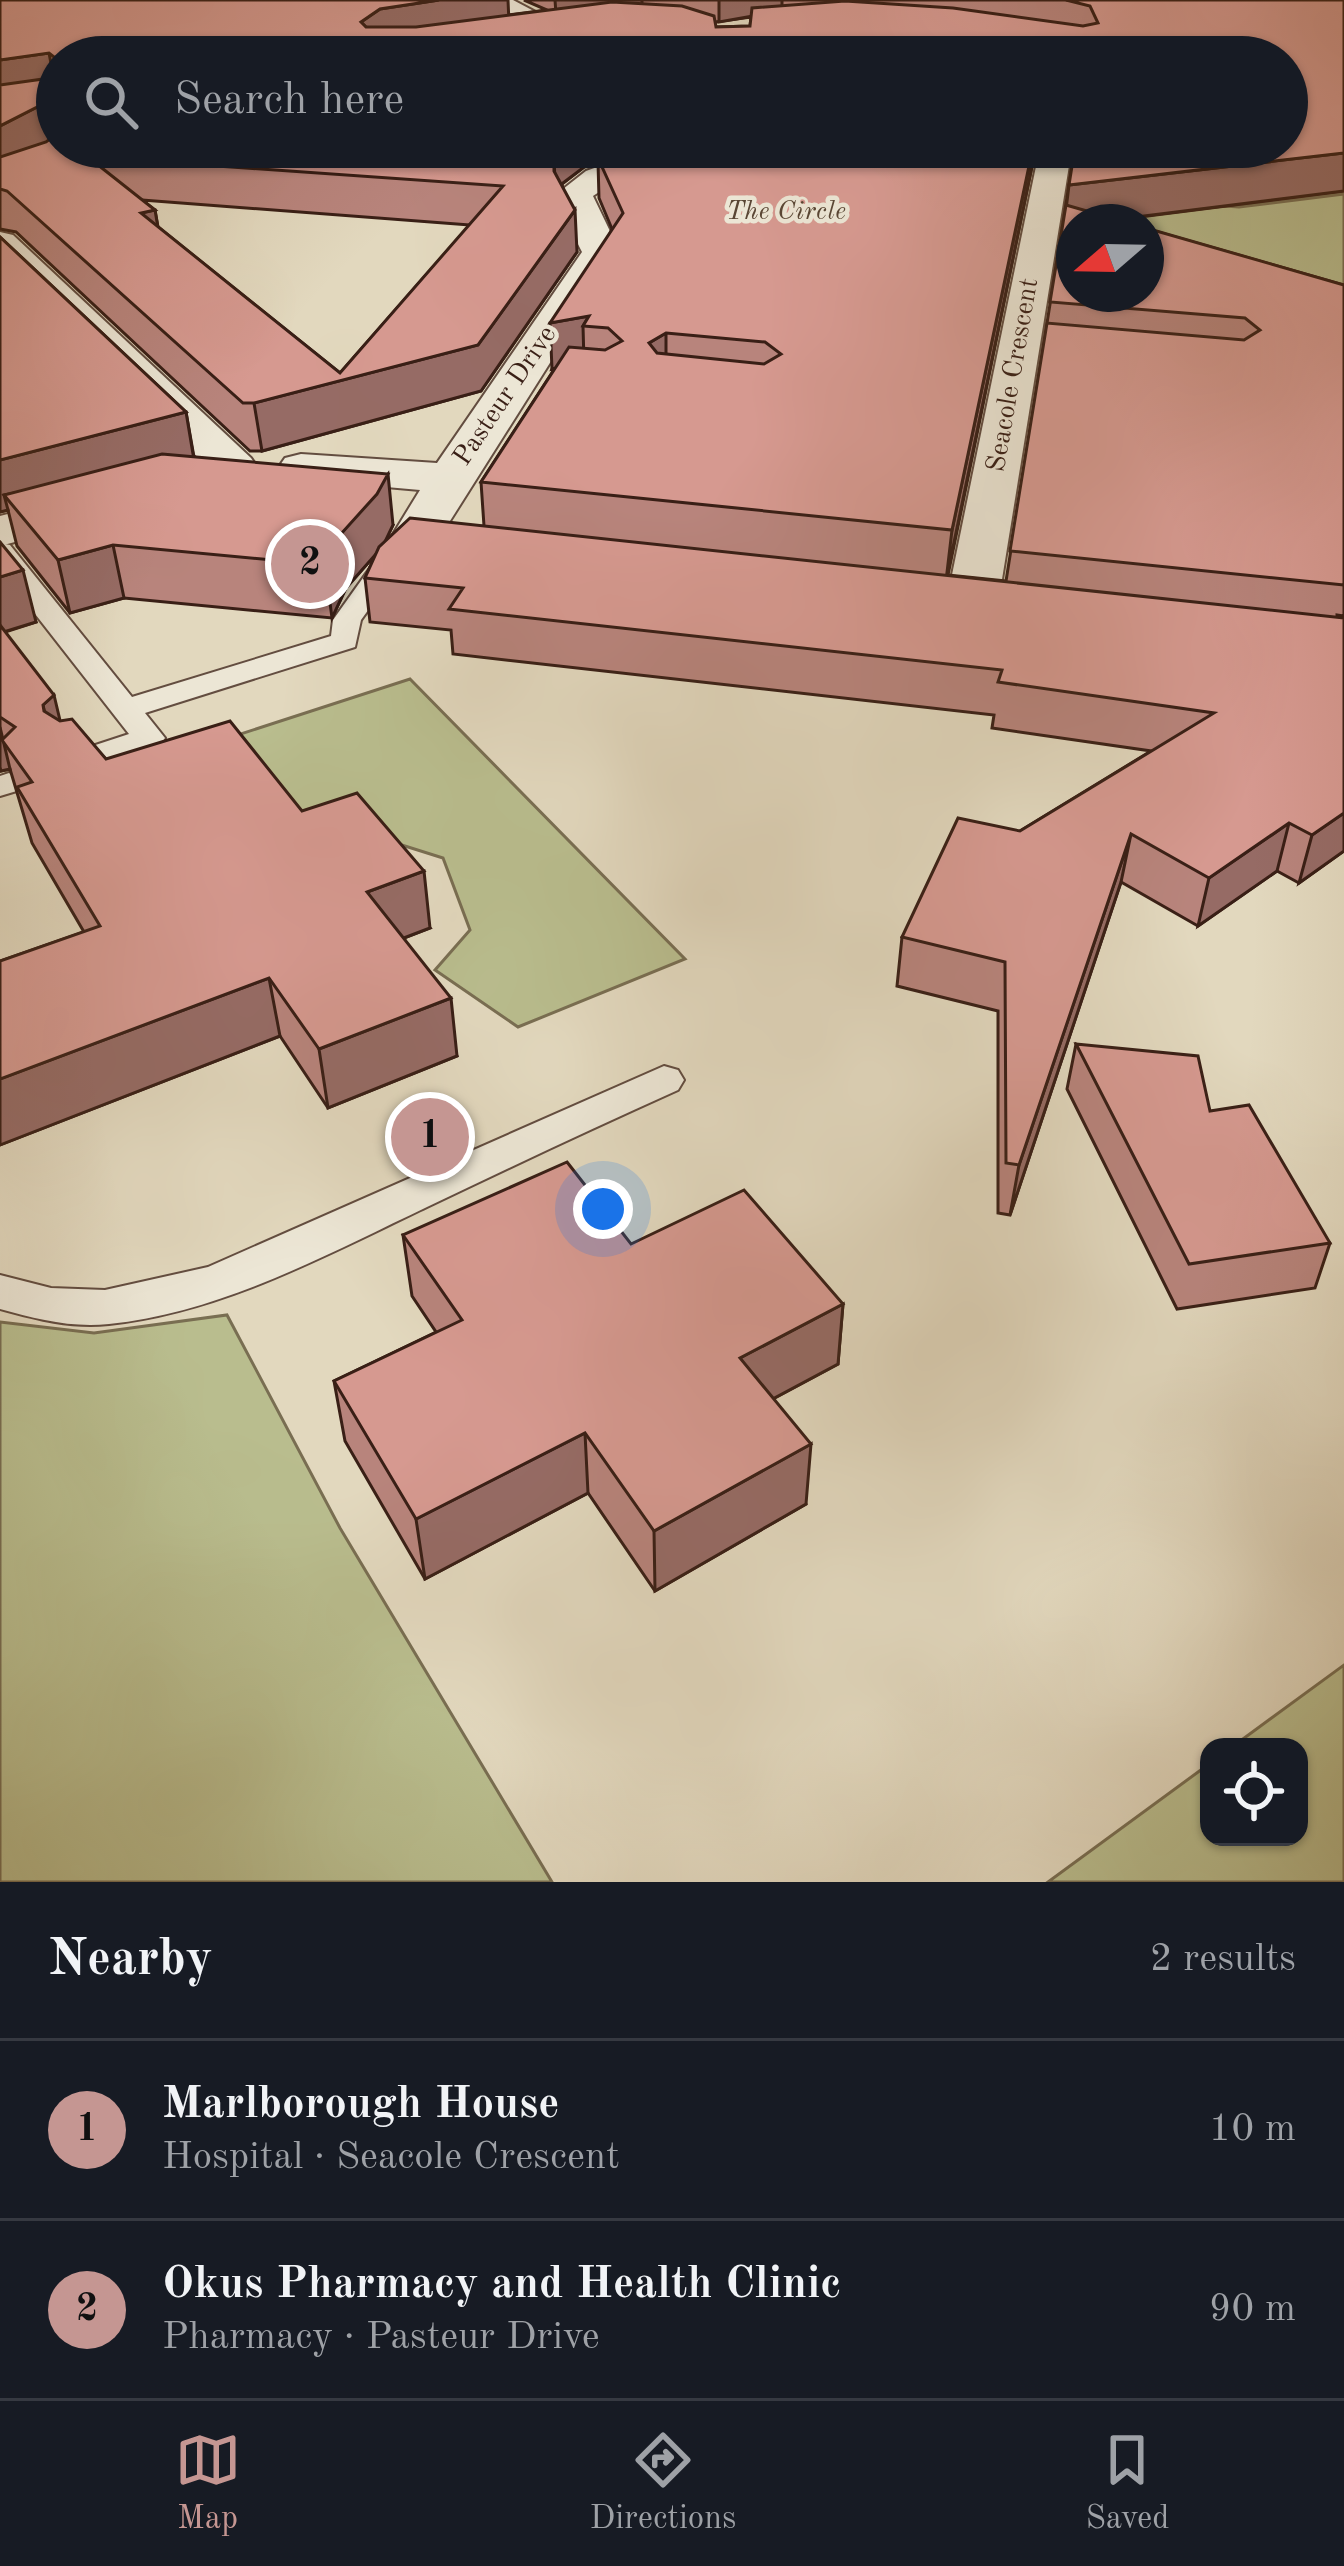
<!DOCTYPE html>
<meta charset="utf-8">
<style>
:root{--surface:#171b24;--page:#20242c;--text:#f1f3f6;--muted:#9ea1a6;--line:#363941;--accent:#c59692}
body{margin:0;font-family:"Old Standard TT",serif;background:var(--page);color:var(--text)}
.controls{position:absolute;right:36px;bottom:36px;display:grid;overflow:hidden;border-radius:24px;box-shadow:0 3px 9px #0004}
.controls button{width:108px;height:108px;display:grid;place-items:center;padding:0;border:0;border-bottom:3px solid var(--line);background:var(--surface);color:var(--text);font:60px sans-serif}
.compass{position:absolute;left:1056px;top:204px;width:108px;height:108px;border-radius:50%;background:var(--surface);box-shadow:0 3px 9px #0004;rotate:250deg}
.you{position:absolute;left:603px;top:1209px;width:42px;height:42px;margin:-30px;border:9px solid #fff;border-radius:50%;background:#1a73e8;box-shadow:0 0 0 18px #1a73e833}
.badge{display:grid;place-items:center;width:78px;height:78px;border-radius:50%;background:var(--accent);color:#111;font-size:39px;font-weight:700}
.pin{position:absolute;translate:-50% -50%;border:6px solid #fff;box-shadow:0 3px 12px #0006}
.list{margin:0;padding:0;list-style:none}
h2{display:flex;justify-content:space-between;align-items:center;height:156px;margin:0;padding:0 48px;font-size:51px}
h2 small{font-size:39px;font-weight:400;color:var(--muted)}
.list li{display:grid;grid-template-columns:78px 1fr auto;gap:36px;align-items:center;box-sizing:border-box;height:180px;padding:0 48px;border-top:3px solid var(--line)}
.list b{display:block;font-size:45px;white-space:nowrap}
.list p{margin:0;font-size:39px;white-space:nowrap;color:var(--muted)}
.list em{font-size:39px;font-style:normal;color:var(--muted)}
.icon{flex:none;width:66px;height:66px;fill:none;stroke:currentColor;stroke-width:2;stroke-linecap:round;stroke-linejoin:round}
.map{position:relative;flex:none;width:1344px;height:1882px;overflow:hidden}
.search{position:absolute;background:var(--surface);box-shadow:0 3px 9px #0004;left:36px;right:36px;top:36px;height:132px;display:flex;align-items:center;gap:30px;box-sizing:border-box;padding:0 42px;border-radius:66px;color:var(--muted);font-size:45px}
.sheet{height:516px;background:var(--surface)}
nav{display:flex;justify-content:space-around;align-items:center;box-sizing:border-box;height:168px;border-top:3px solid var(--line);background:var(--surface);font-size:33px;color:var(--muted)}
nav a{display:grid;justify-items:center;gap:6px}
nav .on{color:var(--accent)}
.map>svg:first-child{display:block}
</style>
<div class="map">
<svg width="1344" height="1882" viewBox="0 0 1344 1882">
<rect width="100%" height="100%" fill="#e2d8be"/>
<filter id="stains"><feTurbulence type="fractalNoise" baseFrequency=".00167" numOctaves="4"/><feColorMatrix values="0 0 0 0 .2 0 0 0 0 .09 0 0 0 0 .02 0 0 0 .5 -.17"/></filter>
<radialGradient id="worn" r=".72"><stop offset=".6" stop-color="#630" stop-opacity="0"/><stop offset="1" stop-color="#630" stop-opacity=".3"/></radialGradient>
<!-- green -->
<g fill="#b9bd8e" stroke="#796e52" stroke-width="3">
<polygon points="1344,194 1344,308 1146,271 1146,222 1123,222 1124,199 1239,207"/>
<polygon points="410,679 685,959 518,1027 435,970 470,930 443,858 348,828 250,824 176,755"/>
<polygon points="227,1315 340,1528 552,1882 0,1882 0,1322 94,1333"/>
<polygon points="1344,1665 1344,1882 1048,1882 1209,1764 1209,1837 1299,1837 1299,1747 1232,1747"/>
</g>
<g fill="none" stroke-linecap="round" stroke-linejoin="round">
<!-- lane casing -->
<g stroke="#634d40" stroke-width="4">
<g id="lane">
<polygon points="0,543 10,545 132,697 331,636 333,620 385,547 405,547 409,553 361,620 355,647 145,713 165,738 160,745 76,772 65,769 60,762 65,755 129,734 0,569"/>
<polygon points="9,773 25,783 20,790 0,796 0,776"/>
<path d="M664,1066L678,1070L684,1080L678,1090C594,1128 510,1167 427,1207C326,1255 222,1312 109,1324C71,1328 36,1319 0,1309V1275L51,1288L105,1290L208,1267Z"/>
</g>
</g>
<!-- street casing -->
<g stroke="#634d40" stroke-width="4">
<g id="street">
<polygon points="478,0 513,0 566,28 552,36 434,57 369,57 384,48 522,25"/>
<path d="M653,147H689C666,179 623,174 593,196L620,252L443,532L493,539L500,550L493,561L475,565L395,554L387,544L420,490L285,478L278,468L285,458L301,454L437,463L582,252L560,209L558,193L586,171Z"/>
<polygon points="1040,147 1072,147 998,604 990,615 972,620 954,615 946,604"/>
<polygon points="0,232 13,235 251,458 258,468 251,478 235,482 219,478 0,264"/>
<polygon points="101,490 118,494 125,504 118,514 0,546 0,516"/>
</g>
</g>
<!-- lane -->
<use href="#lane" fill="#ece6d5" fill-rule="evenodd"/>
<!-- street -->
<use href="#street" fill="#ece6d5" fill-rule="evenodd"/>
</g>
<!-- wall -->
<g fill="#b8847c" stroke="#391f16" stroke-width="3" fill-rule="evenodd">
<path d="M0,0L508,15L547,10L524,0H1344V191L1116,220L1344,285V616L1337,615V617L1344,618V851L1299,883L1277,871L1198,926L1121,882L1010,1215L998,1213V1011L897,986L902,937L1020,831L1151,751L992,728L994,715L453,654L451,630L370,622L365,578L376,554L346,588L332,618L124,598L70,613L17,546L8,510L0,512V237L186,412L194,457L393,525L385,541L484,526L481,482L555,368L552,369L612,229L599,198L598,162L584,167L562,184L577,252L481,391L262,451H250L16,232L0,229ZM751,17L750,26L716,27L715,22ZM57,57H1287V147H1075L1006,581L948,575L1036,147H57ZM142,200L470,225L340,373L158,227L155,210Z"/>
<polygon points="0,542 36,622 5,632 60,721 106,759 302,811 430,928 404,938 457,1056 328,1108 280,1036 0,1145 0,961 84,932 32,843 10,769 1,771 0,769"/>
<polygon points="1076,1044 1210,1111 1330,1243 1315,1288 1177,1309 1067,1089"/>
<polygon points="403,1235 631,1244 843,1304 838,1364 773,1399 806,1504 655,1591 588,1493 425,1579 345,1441 334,1381 436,1332 412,1296"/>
</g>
<!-- shaded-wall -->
<g fill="#966b65" stroke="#391f16" stroke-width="3">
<polygon points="439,0 508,0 509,23 383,44 361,22 380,9"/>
<polygon points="555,0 642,0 642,8 556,14"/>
<polygon points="719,0 782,0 782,11 719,22"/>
<polygon points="49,53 56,89 0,98 0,60"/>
<polygon points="47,102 55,140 0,170 0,126"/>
<polygon points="557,147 640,147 598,158 598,162 584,167 555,189 554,150"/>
<polygon points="1033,147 1036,147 946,581 952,530"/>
<polygon points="1344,153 1344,191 1064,226 1069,185"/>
<polygon points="155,210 162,252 141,213"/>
<polygon points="575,210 577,252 481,391 262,451 254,403 478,345"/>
<polygon points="589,316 583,326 584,362 552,369 550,323"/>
<polygon points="666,333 666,379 649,343"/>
<polygon points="186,412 194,460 4,495 8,510 0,512 0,460"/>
<polygon points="388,474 393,525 383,546 346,588 332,618 325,565 340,535"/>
<polygon points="113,545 124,598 70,613 58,560"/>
<polygon points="23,570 36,622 0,633 0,577"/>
<polygon points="54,695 67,750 56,759 43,705"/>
<polygon points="0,727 10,769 1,771 0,767"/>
<polygon points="1344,813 1344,851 1299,883 1312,835"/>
<polygon points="1289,823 1277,871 1198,926 1209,878"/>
<polygon points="1131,834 1121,882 1010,1215 1019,1165"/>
<polygon points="424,871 430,928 375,949 367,892"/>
<polygon points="269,978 280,1036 0,1145 0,1079"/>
<polygon points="451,998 457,1056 328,1108 319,1049"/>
<polygon points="843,1304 838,1364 737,1418 740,1358"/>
<polygon points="585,1433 588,1493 425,1579 416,1519"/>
<polygon points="811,1444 806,1504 655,1591 654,1531"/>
</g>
<!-- building -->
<g fill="#d69990" stroke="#391f16" stroke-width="3" fill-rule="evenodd">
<polygon points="0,0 439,0 380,9 361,22 366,27 416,27 612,2 682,6 714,16 716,27 750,26 752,8 845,1 953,8 1083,26 1098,23 1090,6 1066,0 1344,0 1344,153 1069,185 1075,147 1287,147 1287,127 1293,124 1290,118 1287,117 1287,57 57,57 57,103 47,102 0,126 0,85 50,78 54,74 54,57 49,53 0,60"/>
<path d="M57,134V147H557L554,150V171L575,210L478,345L254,403H243L7,191L0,189V157L46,142ZM88,157L503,186L340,373L141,213L155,210Z"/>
<path d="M626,147H1033L952,530L481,482L569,347L605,350L622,341L608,328L583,326L589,316L550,323L623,213L598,158ZM666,333L765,342L781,354L764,364L657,353L649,343Z"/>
<polygon points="1066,205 1125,222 1074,222 1074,294 1146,294 1146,228 1344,285 1344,585 1010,551 1047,323 1244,340 1260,330 1245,318 1050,302"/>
<polygon points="0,237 186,412 0,460"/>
<polygon points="162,454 388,474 377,494 340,535 325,565 113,545 58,560 4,495"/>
<polygon points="410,518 1344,618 1344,813 1312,835 1289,823 1209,878 1131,834 1019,1165 1006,1163 1005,962 902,937 958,818 1020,831 1214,713 998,682 1002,670 449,609 463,588 365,578 379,547"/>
<polygon points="0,542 23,570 0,577"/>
<polygon points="0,625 54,695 43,705 44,711 60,721 72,719 106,759 230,721 302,811 357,793 424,871 367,892 451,998 319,1049 269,978 0,1079 0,961 100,926 17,787 32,782 2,740 15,727 0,717"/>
<polygon points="1076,1044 1198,1056 1210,1111 1249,1105 1330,1243 1189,1264"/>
<polygon points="567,1162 631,1244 744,1190 843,1304 740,1358 811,1444 654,1531 585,1433 416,1519 334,1381 462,1320 403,1235"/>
</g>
<g text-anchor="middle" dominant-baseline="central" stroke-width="9" stroke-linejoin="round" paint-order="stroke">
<!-- far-park labels -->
<g font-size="27" font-style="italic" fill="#594634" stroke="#ece6d5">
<text x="786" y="211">The Circle</text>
</g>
<!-- far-street labels -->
<g font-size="27" fill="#391f16" stroke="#ece6d5">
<text transform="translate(1013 375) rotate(-80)">Seacole Crescent</text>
<text transform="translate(505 396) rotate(-56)">Pasteur Drive</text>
</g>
</g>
<rect width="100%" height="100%" filter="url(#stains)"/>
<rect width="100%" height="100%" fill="url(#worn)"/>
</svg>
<div class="controls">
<button><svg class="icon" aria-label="locate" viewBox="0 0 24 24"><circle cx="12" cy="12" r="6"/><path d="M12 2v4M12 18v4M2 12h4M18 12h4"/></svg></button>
</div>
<svg class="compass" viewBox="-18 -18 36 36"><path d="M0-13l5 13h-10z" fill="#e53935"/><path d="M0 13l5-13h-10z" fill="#9ea1a6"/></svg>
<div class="you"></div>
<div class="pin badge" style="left:430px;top:1137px">1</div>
<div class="pin badge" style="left:310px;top:564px">2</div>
<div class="search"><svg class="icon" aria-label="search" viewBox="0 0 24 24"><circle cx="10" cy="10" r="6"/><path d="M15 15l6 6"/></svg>Search here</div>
</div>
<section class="sheet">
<h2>Nearby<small>2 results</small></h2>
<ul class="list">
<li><span class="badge">1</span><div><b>Marlborough House</b><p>Hospital · Seacole Crescent</p></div><em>10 m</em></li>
<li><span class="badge">2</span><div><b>Okus Pharmacy and Health Clinic</b><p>Pharmacy · Pasteur Drive</p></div><em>90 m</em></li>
</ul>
</section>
<nav>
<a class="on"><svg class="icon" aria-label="map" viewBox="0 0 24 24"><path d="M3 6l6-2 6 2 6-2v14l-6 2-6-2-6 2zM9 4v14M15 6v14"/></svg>Map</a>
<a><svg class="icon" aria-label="directions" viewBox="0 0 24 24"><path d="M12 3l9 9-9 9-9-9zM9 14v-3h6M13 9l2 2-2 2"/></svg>Directions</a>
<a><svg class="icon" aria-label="saved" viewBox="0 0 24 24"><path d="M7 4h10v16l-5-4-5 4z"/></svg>Saved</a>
</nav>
